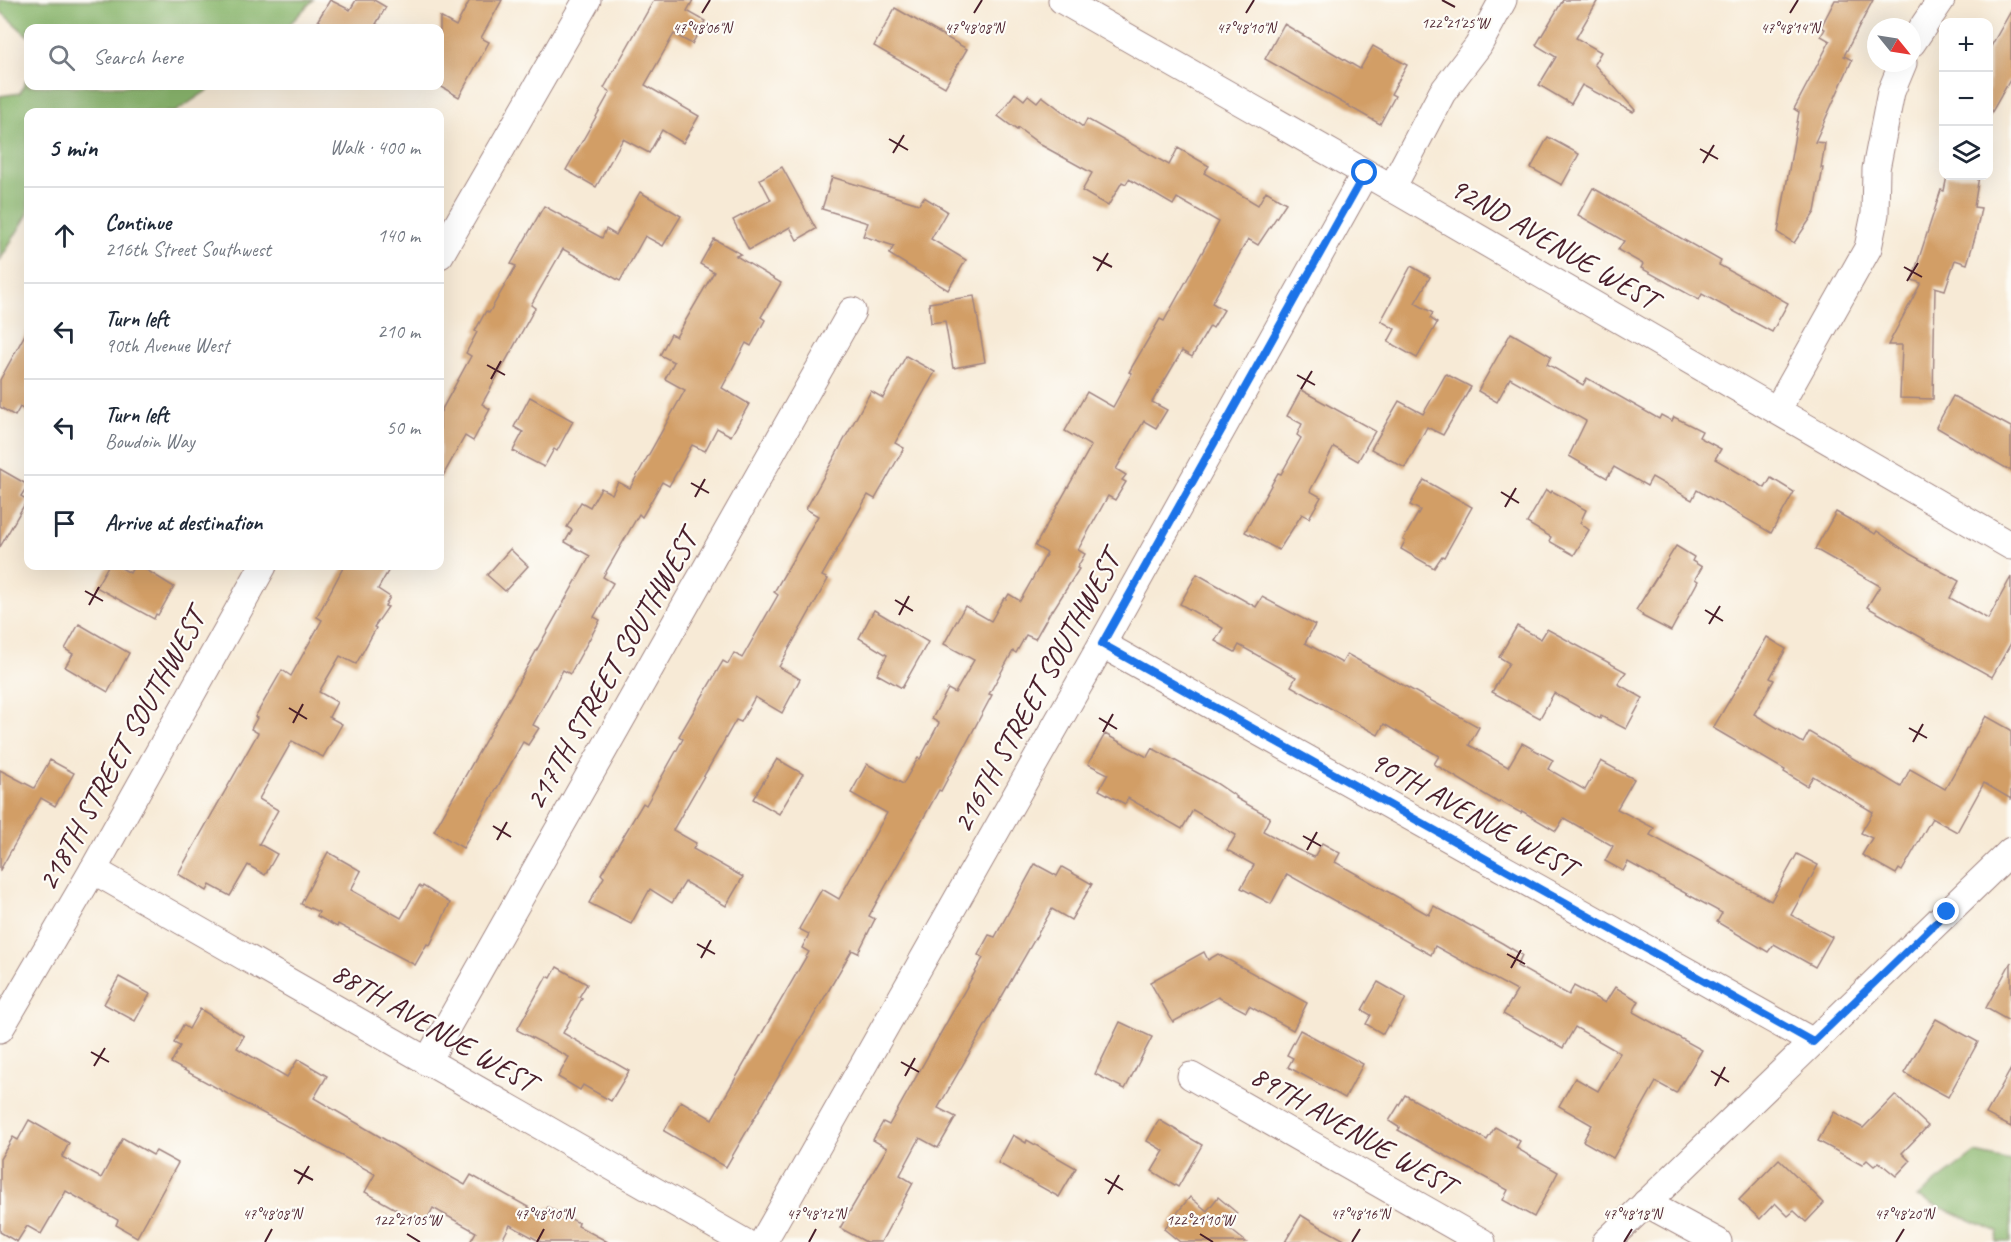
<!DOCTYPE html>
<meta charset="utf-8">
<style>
:root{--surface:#fff;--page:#f2f2f3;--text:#1f2937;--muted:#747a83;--line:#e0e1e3}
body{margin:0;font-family:Caveat,sans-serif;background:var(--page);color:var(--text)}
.controls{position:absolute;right:18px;top:18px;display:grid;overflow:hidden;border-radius:12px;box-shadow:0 6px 24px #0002}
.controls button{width:54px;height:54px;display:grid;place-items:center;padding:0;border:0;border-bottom:2px solid var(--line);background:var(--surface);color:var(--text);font:30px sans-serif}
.compass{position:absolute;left:1867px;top:18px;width:54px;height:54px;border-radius:50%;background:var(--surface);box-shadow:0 6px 24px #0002;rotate:120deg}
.stop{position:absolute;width:18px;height:18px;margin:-14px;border:4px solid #1a73e8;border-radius:50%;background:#fff}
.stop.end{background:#1a73e8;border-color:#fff;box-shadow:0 2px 6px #0008}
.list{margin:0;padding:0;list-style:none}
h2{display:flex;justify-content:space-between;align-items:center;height:78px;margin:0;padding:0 24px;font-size:26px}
h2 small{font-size:20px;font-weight:400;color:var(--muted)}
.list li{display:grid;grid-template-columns:39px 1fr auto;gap:18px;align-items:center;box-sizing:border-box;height:96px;padding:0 24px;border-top:2px solid var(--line)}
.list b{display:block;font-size:22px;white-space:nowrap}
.list p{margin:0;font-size:20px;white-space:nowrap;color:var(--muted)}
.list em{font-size:20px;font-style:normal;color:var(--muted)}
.icon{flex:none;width:33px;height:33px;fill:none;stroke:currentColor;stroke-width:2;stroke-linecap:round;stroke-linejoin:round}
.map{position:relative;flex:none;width:2011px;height:1242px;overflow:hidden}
.search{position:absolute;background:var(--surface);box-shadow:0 6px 24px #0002;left:24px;top:24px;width:420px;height:66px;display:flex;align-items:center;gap:15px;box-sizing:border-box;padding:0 21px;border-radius:12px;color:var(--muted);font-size:22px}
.panel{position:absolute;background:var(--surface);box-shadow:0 6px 24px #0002;left:24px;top:108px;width:420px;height:462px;border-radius:12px}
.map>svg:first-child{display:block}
</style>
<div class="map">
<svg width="2011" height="1242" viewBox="0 0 2011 1242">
<rect width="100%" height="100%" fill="#fdfcf7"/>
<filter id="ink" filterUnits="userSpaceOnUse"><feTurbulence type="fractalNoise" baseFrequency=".0167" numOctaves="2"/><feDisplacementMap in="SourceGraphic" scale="12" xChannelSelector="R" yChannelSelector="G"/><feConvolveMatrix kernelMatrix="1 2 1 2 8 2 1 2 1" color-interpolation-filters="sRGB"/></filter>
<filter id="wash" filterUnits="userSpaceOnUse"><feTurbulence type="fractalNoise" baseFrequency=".008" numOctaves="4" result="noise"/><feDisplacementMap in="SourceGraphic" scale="24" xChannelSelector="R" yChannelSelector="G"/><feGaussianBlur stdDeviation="1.35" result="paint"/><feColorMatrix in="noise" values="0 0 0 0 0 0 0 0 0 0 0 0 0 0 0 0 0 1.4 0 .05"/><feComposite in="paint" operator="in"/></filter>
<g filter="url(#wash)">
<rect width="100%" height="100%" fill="#f7ead6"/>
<!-- forest -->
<g fill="#8bb76e" stroke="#6a6b4c" stroke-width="1.5">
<polygon points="0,0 313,0 286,28 28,28 28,36 0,11"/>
<polygon points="28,76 28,86 214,86 175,112 28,112 28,214 0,260 0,96 20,93"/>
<polygon points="1975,1153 2011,1161 2011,1242 1996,1242 1998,1232 1917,1197"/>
</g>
<g id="blocks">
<!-- building -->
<g fill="#d29e66">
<polygon points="330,0 350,10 356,0 374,0 386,7 376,24 384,28 316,28 320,21 318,20"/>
<polygon points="470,0 502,0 481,38 489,42 459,97 440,86 440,17 456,26"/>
<polygon points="654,0 693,0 687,11 705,21 692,44 674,34 645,85 699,116 683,143 662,130 649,153 623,139 596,187 566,170 610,92 604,88"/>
<polygon points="1563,0 1598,0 1576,38 1601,52 1594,64 1635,110 1633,112 1582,85 1571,104 1539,85 1556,57 1536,45"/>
<polygon points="1835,0 1873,0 1844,56 1852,60 1815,142 1825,143 1821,168 1823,168 1815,212 1794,243 1778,233 1799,112 1794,109 1830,41 1821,36 1825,29 1821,27"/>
<polygon points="895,8 967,49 945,87 874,46"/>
<polygon points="2011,11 2011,78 1989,117 1989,50"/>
<polygon points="1284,24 1360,69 1373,46 1407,65 1391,94 1395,96 1380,124 1265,59"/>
<polygon points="1015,93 1024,100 1028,95 1037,102 1042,96 1083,127 1087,119 1169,165 1178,148 1209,166 1204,173 1258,205 1266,191 1286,203 1258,245 1248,239 1212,303 1224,310 1213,328 1210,326 1192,357 1182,351 1166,378 1152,402 1167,410 1156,428 1144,421 1116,469 1126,475 1122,480 1126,482 1115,500 1108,496 1078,550 1085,554 1077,568 1079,569 1053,610 1052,609 1035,639 1026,635 1016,653 1013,651 989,694 992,695 941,791 939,790 869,916 875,919 858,953 852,950 726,1167 664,1131 681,1101 712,1119 809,952 802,948 809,934 799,929 812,906 822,889 839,899 887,813 851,793 867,764 903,784 918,758 920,759 939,723 932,719 948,689 955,693 974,660 944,644 965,606 991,621 1004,598 1006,599 1009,594 1020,601 1047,553 1035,546 1091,446 1065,431 1087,392 1113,407 1132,373 1129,372 1160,319 1164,321 1219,222 1177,198 1173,205 1129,179 1126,184 1122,182 1108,206 1082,191 1092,173 1041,145 1018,128 1017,130 998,116"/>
<polygon points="1548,137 1579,154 1562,185 1531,168"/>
<polygon points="782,167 816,229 797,240 790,227 749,250 733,220 771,200 760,179"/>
<polygon points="1947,176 1979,176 1974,207 1981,208 1976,234 1967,264 1955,260 1945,290 1935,287 1933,399 1900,398 1902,345 1888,345 1921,283 1912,280 1941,190 1944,191"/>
<polygon points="832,177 919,204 924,197 947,211 931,239 966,260 948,290 889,254 894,246 863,236 868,223 822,209"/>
<polygon points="1593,188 1721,261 1719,265 1788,303 1772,332 1702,294 1699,300 1641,268 1643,264 1618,250 1624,241 1578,215"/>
<polygon points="640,192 681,216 663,246 645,236 620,281 563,249 531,305 535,308 482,404 490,409 473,441 465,436 440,481 440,413 471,356 466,353 477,332 475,331 486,311 489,313 516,266 511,264 544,206 602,238 606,229 616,235"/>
<polygon points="714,239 741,254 736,256 781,283 761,317 765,320 751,346 746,343 722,388 749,404 731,436 717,428 705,451 692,445 669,486 662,482 642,517 639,514 603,577 613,583 594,617 600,620 570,674 563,670 533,725 539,728 528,745 523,742 463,848 434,831 590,556 565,542 572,530 567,527 581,502 590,507 601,488 612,494 618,482 630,488 685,390 665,379 674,362 660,355 671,334 676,337 714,272 700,264"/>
<polygon points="1411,266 1430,277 1415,303 1433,313 1430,318 1437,323 1417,358 1388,342 1395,329 1381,321"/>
<polygon points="974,296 985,362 953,368 945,321 931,323 929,303"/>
<polygon points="28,329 28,413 20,407 15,416 0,407 0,380"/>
<polygon points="1511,333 1551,356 1547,364 1583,385 1587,378 1659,419 1661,415 1672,421 1674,417 1702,431 1699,437 1721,449 1715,459 1765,488 1771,478 1794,492 1771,533 1697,490 1692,500 1652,477 1647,486 1614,467 1607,478 1569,456 1586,421 1510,378 1497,402 1478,391"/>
<polygon points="906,356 935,372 895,443 904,448 875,499 868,495 822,576 828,579 779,667 800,679 782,713 755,697 741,722 736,720 673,830 696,843 693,849 743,877 726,906 685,882 672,903 650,889 631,924 589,903 604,877 601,874 643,803 646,805 683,739 679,736 723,661 728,664 734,653 742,658 778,595 774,592 818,516 806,509 871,391 883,398"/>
<polygon points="1446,374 1471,387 1443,435 1427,427 1405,468 1371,449 1399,401 1423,414"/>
<polygon points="1301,390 1375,431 1358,461 1334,447 1310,491 1321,497 1309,518 1302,514 1279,550 1245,532 1278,473 1281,474 1301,438 1297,435 1302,424 1287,416"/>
<polygon points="1953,396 2011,427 2011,471 1936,427"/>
<polygon points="530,397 573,421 557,451 554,449 544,467 513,451 523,432 514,427"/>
<polygon points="0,469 28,485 21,496 27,500 0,547"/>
<polygon points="1424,480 1472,507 1444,557 1442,556 1434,568 1401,549 1405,541 1403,540 1420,510 1410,505"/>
<polygon points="1546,490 1551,493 1552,491 1586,510 1580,523 1589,530 1574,555 1549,541 1551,537 1527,523"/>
<polygon points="1836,512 1872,532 1875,534 1877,531 1910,554 1959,581 1950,598 1988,619 2011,577 2011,643 1992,677 1867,607 1880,586 1815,549"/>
<polygon points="1676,546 1694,557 1692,561 1702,567 1695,579 1698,581 1671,631 1642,616 1643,615 1636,610"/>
<polygon points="510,549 528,566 505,591 487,575"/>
<polygon points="108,566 118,566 130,573 134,566 140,566 174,587 158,615 156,614 154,619 96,587"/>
<polygon points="344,566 391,566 378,589 390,597 385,606 388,607 374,627 376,628 356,664 340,656 319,692 337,702 329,717 342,724 323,757 292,741 259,799 278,810 259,844 277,854 265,875 248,865 230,896 210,885 207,891 178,874 258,733 251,729 257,718 255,717 282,670 291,676 322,620 317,617"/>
<polygon points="1197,574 1256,607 1262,597 1315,625 1305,643 1342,663 1347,654 1479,727 1469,745 1508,767 1522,743 1553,760 1548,769 1585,790 1601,761 1634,779 1617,809 1654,828 1650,835 1771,901 1797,854 1818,865 1791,915 1832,937 1815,967 1774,944 1768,952 1717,922 1722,913 1628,862 1623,871 1605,861 1613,846 1564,818 1556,831 1522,811 1521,813 1500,801 1499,803 1434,764 1439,756 1384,724 1378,735 1291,686 1296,677 1239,645 1235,652 1215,641 1223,628 1180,604"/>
<polygon points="874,610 928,642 902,688 877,674 887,655 859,638"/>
<polygon points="79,624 129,653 108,692 65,667 73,654 65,649"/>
<polygon points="1517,626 1541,639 1547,629 1626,672 1618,684 1643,698 1626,729 1601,716 1600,719 1554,693 1540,718 1492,692 1509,663 1499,657"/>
<polygon points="1767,637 1786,649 1770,678 1774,680 1754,714 1803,743 1809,732 1901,787 1910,769 1945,789 1986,716 2011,730 2011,799 1984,783 1957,832 1932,818 1902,871 1899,869 1896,874 1862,855 1872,838 1861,833 1873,812 1813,776 1807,786 1784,772 1785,770 1713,728"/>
<polygon points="1105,734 1147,757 1152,748 1216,783 1237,797 1236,798 1270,817 1263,831 1296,849 1314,857 1322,843 1340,853 1335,862 1429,915 1434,906 1502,943 1522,955 1517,966 1569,995 1574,986 1605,1003 1615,987 1639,1001 1633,1012 1702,1050 1676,1093 1656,1082 1613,1158 1583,1141 1592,1125 1559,1106 1575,1078 1598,1091 1620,1053 1575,1027 1563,1048 1503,1014 1517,991 1435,946 1431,955 1287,874 1271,904 1241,888 1254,865 1227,850 1236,835 1193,810 1182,829 1128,798 1125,804 1099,790 1108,774 1088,764"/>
<polygon points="777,759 803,774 779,814 753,799"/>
<polygon points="50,760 74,773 55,806 41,798 0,870 0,770 34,788"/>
<polygon points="328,852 361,871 351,890 401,918 419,886 422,888 423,886 450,903 430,945 427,944 415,965 338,924 337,927 317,916 319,912 301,904"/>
<polygon points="1035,864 1057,876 1062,867 1092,884 1071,920 1052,909 938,1108 956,1117 938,1148 920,1138 900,1175 913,1183 881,1242 866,1242 840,1228 887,1148 873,1140 883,1122 889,1125 983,958 978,955 989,935 995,937"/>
<polygon points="1204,952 1208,960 1218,954 1307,1003 1293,1030 1249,1006 1246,1012 1218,997 1173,1022 1150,982"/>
<polygon points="2011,962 2011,1022 1986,1008"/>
<polygon points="557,967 587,984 579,997 582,998 563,1033 629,1071 611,1101 583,1085 580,1090 558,1077 569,1057 517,1030 547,976 551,978"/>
<polygon points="119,977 150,994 135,1021 104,1004"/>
<polygon points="1378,982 1406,998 1390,1026 1388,1025 1383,1034 1366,1024 1371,1015 1362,1010"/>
<polygon points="200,1009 244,1036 237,1048 287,1077 298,1059 327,1076 314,1098 406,1152 465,1185 471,1175 542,1215 548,1207 579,1223 578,1226 608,1242 541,1242 510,1225 501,1242 470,1242 476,1232 433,1208 424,1225 365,1192 375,1174 171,1063 180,1046 174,1043 183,1025 189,1029"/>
<polygon points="1936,1019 1978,1042 1948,1097 1904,1073"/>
<polygon points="1120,1022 1152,1037 1125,1089 1095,1074"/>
<polygon points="1300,1030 1363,1064 1345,1098 1288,1067 1293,1058 1287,1055"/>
<polygon points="2011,1069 2011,1127 1986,1114"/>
<polygon points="1405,1095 1487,1140 1495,1127 1520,1141 1516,1148 1558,1172 1534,1217 1503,1200 1508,1190 1398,1130 1400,1128 1389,1121"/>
<polygon points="1895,1095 1928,1126 1902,1153 1910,1161 1896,1176 1879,1162 1874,1166 1867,1160 1862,1165 1818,1141 1834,1112 1863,1128"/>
<polygon points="29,1120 69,1143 62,1157 101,1178 123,1138 153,1155 156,1151 178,1163 137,1237 116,1225 118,1220 66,1191 41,1234 27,1226 17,1242 0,1232 0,1159 13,1137 18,1140"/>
<polygon points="1159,1120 1202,1145 1178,1187 1152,1171 1164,1151 1147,1141"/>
<polygon points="1013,1135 1026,1143 1027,1140 1076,1168 1059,1197 998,1163"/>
<polygon points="1779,1159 1824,1203 1806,1222 1794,1211 1788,1216 1775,1203 1760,1219 1739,1200"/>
<polygon points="1190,1197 1207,1211 1218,1197 1237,1213 1226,1226 1246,1242 1180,1242 1164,1229"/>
<polygon points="1301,1215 1312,1222 1348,1242 1285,1242"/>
</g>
</g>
</g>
<g filter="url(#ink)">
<use href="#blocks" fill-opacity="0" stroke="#a08480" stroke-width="1.5"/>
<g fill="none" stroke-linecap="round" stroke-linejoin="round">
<!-- minor casing -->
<g stroke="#a08480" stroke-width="29">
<g id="minor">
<polyline points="1062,0 1392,188 2011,546"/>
<polyline points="1912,43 1941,0"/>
<polyline points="1392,188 1442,93 1478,46 1503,0"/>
<polyline points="440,255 587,0"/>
<polyline points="1777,410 1868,248 1875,214 1876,169 1891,92 1903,63"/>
<polyline points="1102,644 1813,1042"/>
<polyline points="93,870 744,1242"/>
<polyline points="0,1029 93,870 263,566"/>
<polyline points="427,1062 852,311"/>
<polyline points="1191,1076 1482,1242"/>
<polyline points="1646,1203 1718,1242"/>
<polyline points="763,1242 1102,644 1365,173"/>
<polyline points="1606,1242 2011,851"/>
</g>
</g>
<!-- minor -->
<use href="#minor" stroke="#fff" stroke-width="27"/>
</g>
</g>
<g fill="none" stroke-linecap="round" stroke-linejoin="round" filter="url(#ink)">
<!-- route -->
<polyline stroke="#1a73e8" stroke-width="8" points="1365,173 1102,644 1813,1042 1947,912"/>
</g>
<!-- ticks -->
<path fill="none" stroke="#4a1f2b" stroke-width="2" d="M1442,0L1455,7M702,13L710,0M974,13L982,0M1246,13L1254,0M1790,13L1798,0M889,139L908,150M1700,149L1718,159M893,153L904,135M1703,163L1714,145M1093,257L1112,267M1904,267L1922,277M1097,271L1108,253M1907,281L1918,263M487,365L505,375M1297,375L1315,385M491,379L501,361M1301,389L1312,371M691,483L709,493M1501,492L1519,503M695,497L705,479M1505,507L1516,488M85,591L103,601M895,600L913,611M89,605L99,587M1705,610L1723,621M899,615L909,596M1709,624L1720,606M289,708L307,719M1099,718L1117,729M293,723L303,704M1909,728L1927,738M1103,732L1113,714M1913,742L1923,724M493,826L511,837M1303,836L1321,846M497,840L507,822M1307,850L1317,832M697,944L715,954M1507,954L1525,964M701,958L711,940M1511,968L1521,950M91,1052L109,1062M901,1062L919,1072M94,1066L105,1048M1711,1071L1729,1082M905,1076L915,1058M1715,1086L1725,1067M294,1170L313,1180M1105,1179L1123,1190M298,1184L309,1166M1108,1194L1119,1175M407,1234L420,1242M1200,1234L1213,1242M265,1242L272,1229M537,1242L544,1229M809,1242L816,1229M1352,1242L1360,1229M1624,1242L1632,1229M1896,1242L1904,1229"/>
<g text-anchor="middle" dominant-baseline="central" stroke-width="4.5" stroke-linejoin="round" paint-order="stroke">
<!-- street labels -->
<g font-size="30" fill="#4a1f2b" stroke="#fdfcf7">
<text transform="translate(1554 243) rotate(30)">92ND AVENUE WEST</text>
<text transform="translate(611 670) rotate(-60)">217TH STREET SOUTHWEST</text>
<text transform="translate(1036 692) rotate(-61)">216TH STREET SOUTHWEST</text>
<text transform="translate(121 750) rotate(-61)">218TH STREET SOUTHWEST</text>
<text transform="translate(1473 814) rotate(29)">90TH AVENUE WEST</text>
<text transform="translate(434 1027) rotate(30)">88TH AVENUE WEST</text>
<text transform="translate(1353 1130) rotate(30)">89TH AVENUE WEST</text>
</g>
</g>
<g font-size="15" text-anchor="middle" fill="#4a1f2b" stroke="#fdfcf7" stroke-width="4.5" stroke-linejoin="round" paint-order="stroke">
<text x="1455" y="28">122°21'25"W</text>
<text x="702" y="33">47°48'06"N</text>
<text x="974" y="33">47°48'08"N</text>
<text x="1246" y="33">47°48'10"N</text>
<text x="1790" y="33">47°48'14"N</text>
<text x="272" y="1219">47°48'08"N</text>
<text x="544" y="1219">47°48'10"N</text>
<text x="816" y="1219">47°48'12"N</text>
<text x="1360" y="1219">47°48'16"N</text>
<text x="1632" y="1219">47°48'18"N</text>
<text x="1904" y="1219">47°48'20"N</text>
<text x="407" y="1225">122°21'05"W</text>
<text x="1200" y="1225">122°21'10"W</text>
</g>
</svg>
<div class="controls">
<button>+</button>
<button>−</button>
<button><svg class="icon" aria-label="layers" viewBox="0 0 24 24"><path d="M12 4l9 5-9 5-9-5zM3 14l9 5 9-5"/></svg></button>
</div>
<svg class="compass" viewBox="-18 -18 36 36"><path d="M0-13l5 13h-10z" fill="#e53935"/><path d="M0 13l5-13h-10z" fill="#747a83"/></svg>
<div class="stop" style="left:1365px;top:173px"></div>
<div class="stop end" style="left:1947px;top:912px"></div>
<div class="search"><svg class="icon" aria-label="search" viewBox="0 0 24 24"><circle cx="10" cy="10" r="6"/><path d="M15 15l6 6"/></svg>Search here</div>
<section class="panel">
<h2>5 min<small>Walk · 400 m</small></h2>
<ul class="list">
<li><svg class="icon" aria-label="ahead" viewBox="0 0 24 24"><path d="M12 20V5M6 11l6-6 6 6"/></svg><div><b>Continue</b><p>216th Street Southwest</p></div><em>140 m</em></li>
<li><svg class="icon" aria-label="left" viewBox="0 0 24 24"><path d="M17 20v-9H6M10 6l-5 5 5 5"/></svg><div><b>Turn left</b><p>90th Avenue West</p></div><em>210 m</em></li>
<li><svg class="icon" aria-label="left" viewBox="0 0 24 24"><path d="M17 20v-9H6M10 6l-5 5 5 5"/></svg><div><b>Turn left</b><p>Bowdoin Way</p></div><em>50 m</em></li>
<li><svg class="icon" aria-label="arrive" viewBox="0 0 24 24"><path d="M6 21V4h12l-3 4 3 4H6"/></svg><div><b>Arrive at destination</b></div></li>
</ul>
</section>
</div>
